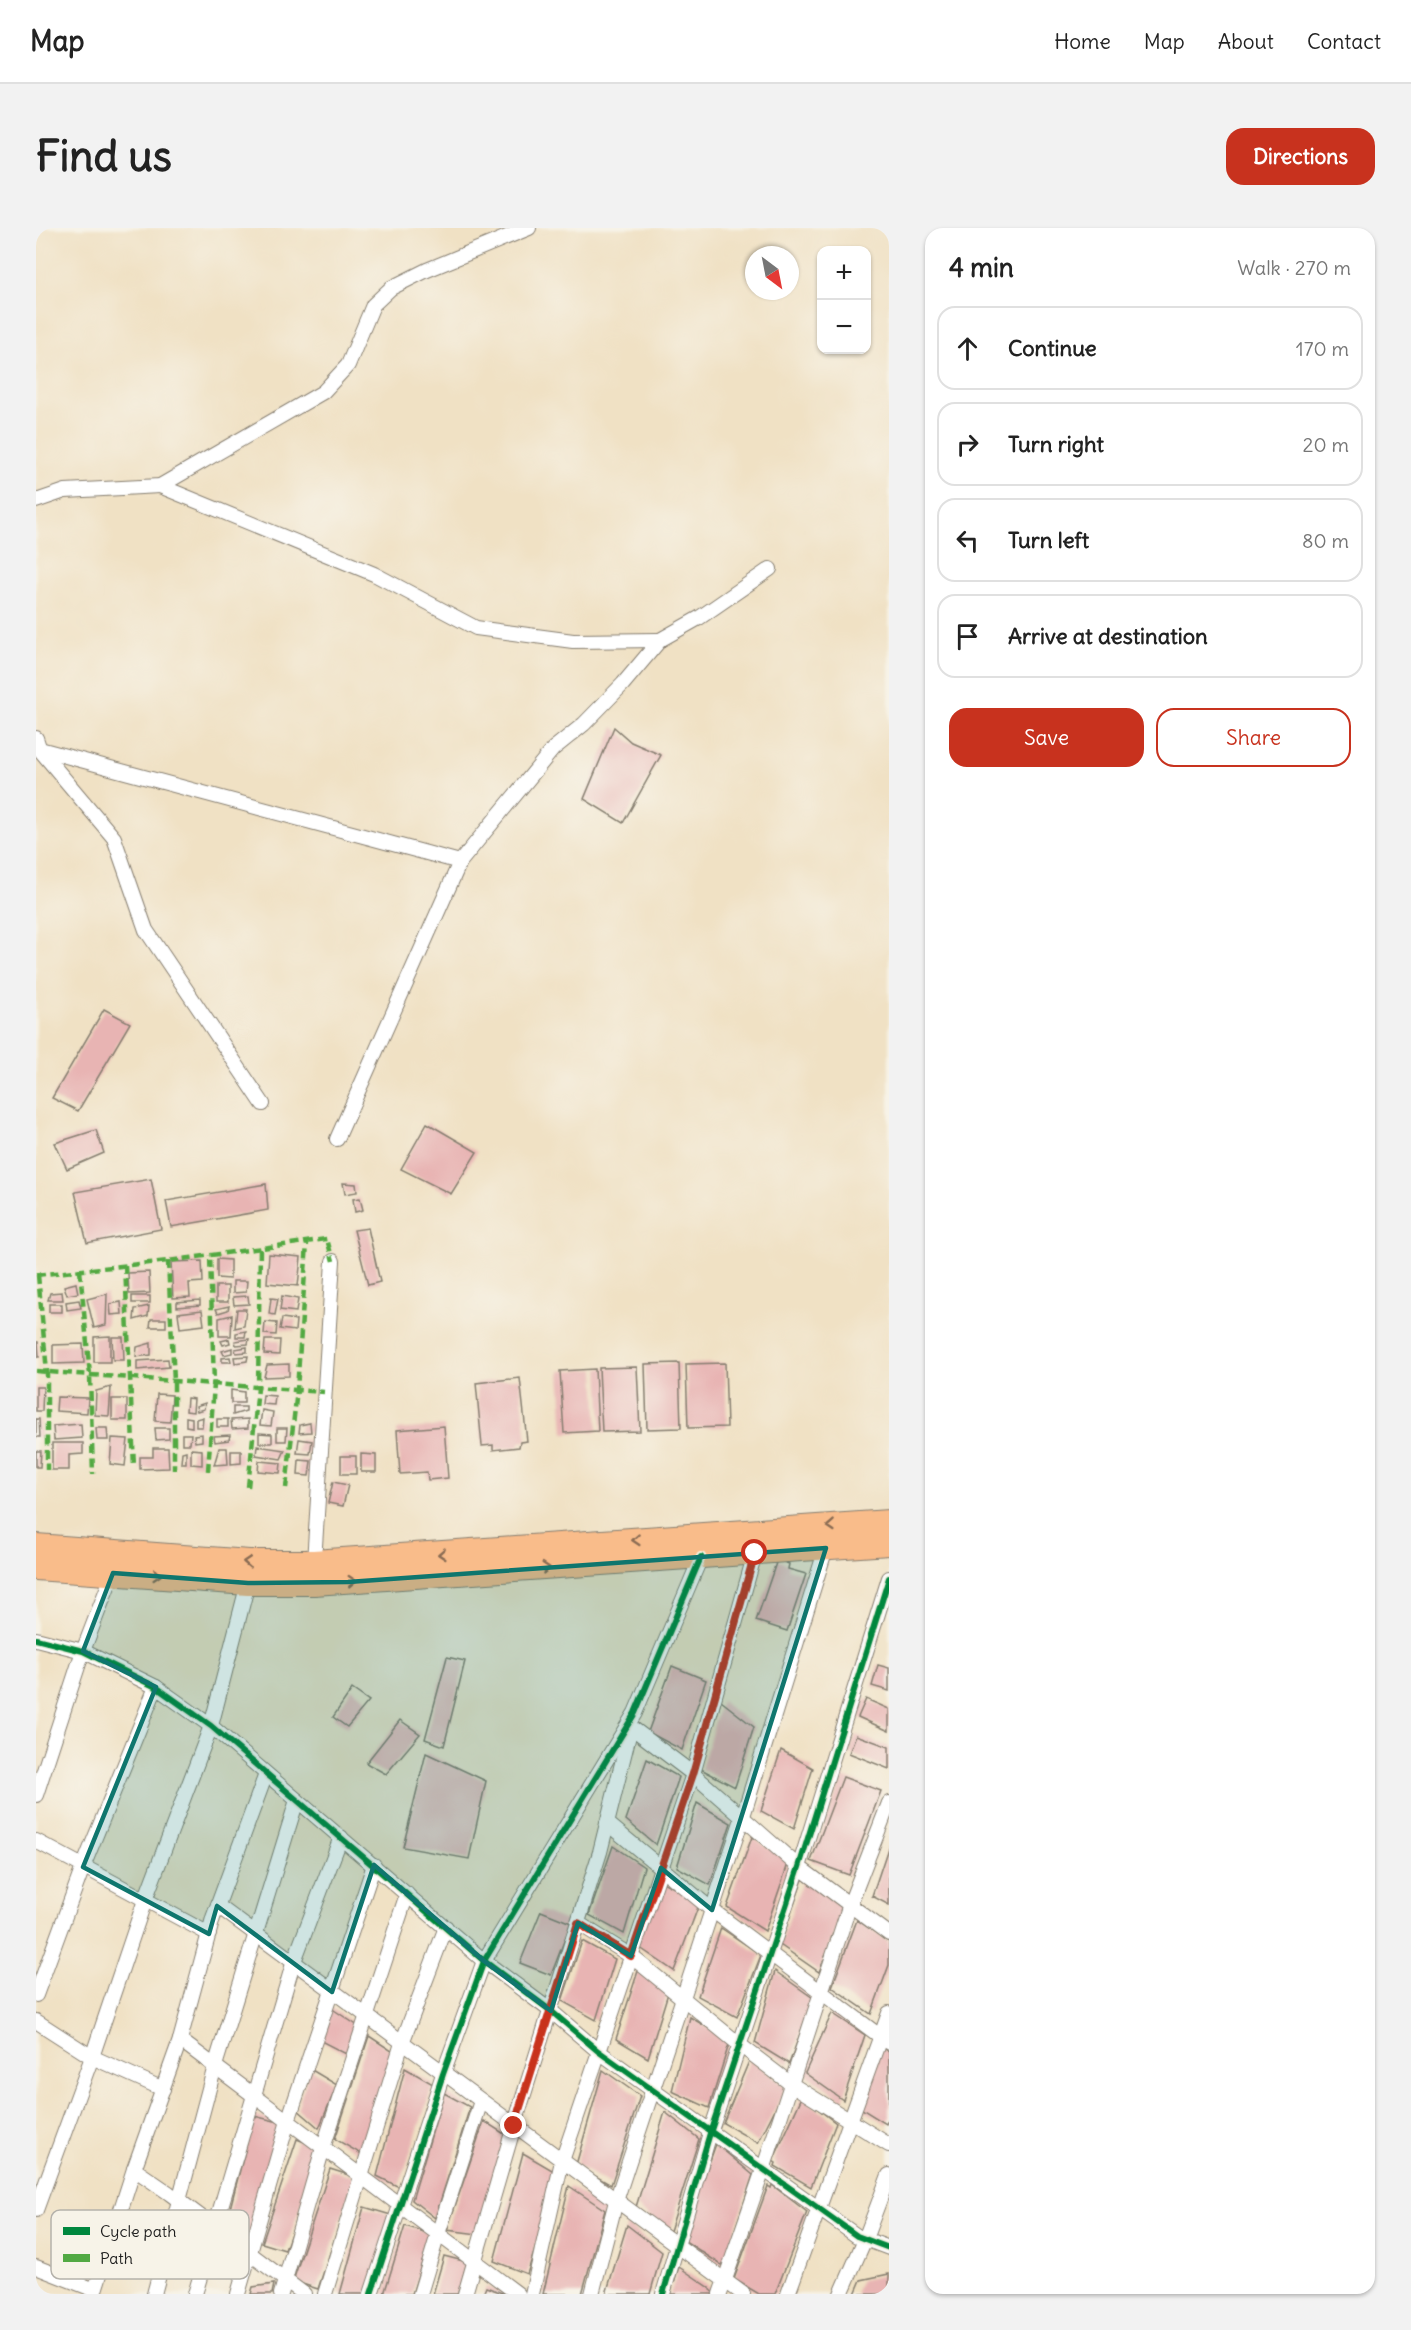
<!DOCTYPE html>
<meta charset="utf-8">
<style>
:root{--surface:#fff;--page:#f2f2f2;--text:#222;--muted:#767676;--line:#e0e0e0;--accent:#c8321e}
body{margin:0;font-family:Delius,sans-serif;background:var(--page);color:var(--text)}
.controls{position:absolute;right:18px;top:18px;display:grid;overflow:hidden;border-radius:12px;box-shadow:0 2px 4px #0004}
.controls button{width:54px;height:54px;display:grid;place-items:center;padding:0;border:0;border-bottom:2px solid var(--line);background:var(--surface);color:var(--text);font:30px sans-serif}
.compass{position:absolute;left:709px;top:18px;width:54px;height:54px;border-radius:50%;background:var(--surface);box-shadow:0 2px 4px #0004;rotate:148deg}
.stop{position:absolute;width:18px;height:18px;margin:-14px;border:4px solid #c8321e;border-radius:50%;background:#fff}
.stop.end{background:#c8321e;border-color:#fff;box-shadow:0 2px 6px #0008}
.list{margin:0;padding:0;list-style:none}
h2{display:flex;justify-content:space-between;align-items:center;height:78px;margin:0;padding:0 24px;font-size:26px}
h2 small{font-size:20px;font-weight:400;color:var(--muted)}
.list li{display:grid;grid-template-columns:39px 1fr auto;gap:18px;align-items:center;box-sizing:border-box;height:84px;margin:0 12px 12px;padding:0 12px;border:2px solid var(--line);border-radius:18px}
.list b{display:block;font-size:22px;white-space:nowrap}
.list em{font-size:20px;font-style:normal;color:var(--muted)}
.actions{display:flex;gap:12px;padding:18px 24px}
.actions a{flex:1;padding:14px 0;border:2px solid var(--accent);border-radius:18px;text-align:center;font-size:21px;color:var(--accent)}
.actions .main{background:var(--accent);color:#fff}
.icon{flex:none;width:33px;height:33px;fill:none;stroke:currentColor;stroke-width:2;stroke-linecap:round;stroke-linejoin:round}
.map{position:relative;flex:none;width:853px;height:2066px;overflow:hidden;border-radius:18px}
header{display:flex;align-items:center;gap:36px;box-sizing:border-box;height:84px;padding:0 30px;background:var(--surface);border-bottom:2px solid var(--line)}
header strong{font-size:28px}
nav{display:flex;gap:33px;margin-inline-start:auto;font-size:21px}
.intro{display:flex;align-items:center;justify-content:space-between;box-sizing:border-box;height:144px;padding:0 36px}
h1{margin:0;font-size:42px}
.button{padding:15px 27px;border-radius:18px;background:var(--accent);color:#fff;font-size:21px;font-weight:700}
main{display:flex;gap:36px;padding:0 36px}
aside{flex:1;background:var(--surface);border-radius:18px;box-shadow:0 2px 4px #0004}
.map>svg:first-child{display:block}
</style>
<header>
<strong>Map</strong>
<nav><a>Home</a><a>Map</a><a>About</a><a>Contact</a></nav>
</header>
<div class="intro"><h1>Find us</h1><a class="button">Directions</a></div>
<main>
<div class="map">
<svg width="853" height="2066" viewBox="0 0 853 2066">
<rect width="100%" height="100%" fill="#f7f3e8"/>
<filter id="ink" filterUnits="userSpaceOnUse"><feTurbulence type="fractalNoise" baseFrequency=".0167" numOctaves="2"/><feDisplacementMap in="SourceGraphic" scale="12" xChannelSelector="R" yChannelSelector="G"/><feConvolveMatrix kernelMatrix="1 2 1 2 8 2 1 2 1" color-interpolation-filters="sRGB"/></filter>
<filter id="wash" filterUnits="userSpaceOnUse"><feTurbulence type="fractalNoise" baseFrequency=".008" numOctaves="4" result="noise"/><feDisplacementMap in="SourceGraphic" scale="24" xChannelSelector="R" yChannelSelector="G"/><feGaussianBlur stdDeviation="1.35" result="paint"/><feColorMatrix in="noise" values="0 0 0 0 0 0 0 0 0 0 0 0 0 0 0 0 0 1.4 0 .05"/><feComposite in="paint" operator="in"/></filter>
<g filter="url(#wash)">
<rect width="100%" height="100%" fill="#f0e1c4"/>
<g id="blocks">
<!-- building -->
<g fill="#e8b4b3">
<polygon points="578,499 595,514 625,527 587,595 548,571"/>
<polygon points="68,781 94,795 42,883 16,870"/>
<polygon points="391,895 441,924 415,966 365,941"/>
<polygon points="60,902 68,925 31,941 19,915"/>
<polygon points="115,951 125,1001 51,1015 39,964"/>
<polygon points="307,955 320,956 321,964 309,966"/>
<polygon points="230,956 232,982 135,999 130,973"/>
<polygon points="324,970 327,982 319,984 317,971"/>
<polygon points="332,1000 344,1054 332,1057 318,1002"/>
<polygon points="233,1026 265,1029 262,1058 231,1055"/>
<polygon points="181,1031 194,1032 194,1051 181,1050"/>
<polygon points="166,1033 167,1054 153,1055 154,1069 137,1070 135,1034"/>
<polygon points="113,1044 114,1065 93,1066 92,1045"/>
<polygon points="197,1053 211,1053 210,1064 197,1065"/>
<polygon points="40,1055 42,1065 31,1067 28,1058"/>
<rect x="180" y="1058" width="12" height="16"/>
<polygon points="26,1064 27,1072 12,1072 14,1065"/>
<polygon points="71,1066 70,1097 58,1100 51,1071"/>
<rect x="96" y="1068" width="18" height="7"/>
<polygon points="212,1068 213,1076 198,1077 197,1069"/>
<polygon points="246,1068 262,1071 260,1084 244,1082"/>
<polygon points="235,1070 242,1071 239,1087 233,1086"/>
<polygon points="43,1072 45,1080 31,1082 30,1074"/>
<polygon points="164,1072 164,1077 141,1079 141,1074"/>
<polygon points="85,1074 86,1086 75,1087 74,1076"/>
<rect x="13" y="1076" width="13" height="8"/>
<polygon points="113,1078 112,1088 98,1092 99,1081"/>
<polygon points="193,1078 192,1082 182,1085 180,1081"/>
<polygon points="201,1081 210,1081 208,1098 199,1100"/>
<polygon points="166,1082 168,1097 144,1100 142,1085"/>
<polygon points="196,1087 195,1108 183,1108 183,1090"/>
<polygon points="246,1090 260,1092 259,1103 244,1101"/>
<polygon points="115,1091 130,1091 130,1099 114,1099"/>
<polygon points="229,1094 241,1095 240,1107 228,1106"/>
<polygon points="210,1103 209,1109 200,1109 200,1105"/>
<polygon points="74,1108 74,1134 58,1134 58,1109"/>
<polygon points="76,1109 87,1109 88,1132 77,1132"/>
<polygon points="193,1111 194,1115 187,1117 185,1113"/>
<polygon points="213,1111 212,1116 200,1117 199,1113"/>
<polygon points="229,1112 244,1112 243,1127 228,1126"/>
<polygon points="0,1114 2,1114 3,1129 0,1129"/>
<polygon points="115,1115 115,1127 100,1129 101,1119"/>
<polygon points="47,1116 48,1135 17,1136 17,1117"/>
<polygon points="211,1119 211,1124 200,1125 199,1121"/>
<polygon points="196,1120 196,1125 188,1127 186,1123"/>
<polygon points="212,1128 211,1133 199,1135 198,1129"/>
<polygon points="194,1129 195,1134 186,1134 186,1130"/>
<polygon points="132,1131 133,1139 101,1142 101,1133"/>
<polygon points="643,1135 645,1200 611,1201 609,1136"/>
<polygon points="689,1135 691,1199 652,1200 650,1136"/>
<polygon points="253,1136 253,1148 228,1149 231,1137"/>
<polygon points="601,1139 604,1203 566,1204 563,1140"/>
<polygon points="559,1141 562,1203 528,1205 524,1143"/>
<polygon points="484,1150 491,1213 484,1214 483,1219 457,1222 457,1217 446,1218 440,1155"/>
<polygon points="0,1159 7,1159 6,1183 0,1183"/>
<polygon points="75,1159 73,1188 59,1187 60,1163"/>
<polygon points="195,1162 208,1164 208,1175 195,1175"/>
<polygon points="121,1166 136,1167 134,1194 119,1193"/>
<polygon points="227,1167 239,1168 238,1177 226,1176"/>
<polygon points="21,1169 52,1170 51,1185 20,1183"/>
<polygon points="151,1170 158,1171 157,1184 150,1183"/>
<rect x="76" y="1171" width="15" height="21"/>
<polygon points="169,1175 168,1181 161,1183 160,1178"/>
<polygon points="197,1179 210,1179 210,1183 197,1187"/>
<polygon points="226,1182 237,1184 235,1198 224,1197"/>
<polygon points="150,1189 156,1190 156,1199 150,1198"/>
<polygon points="167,1189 166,1199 160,1199 160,1191"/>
<polygon points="0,1191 3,1191 4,1209 0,1209"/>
<rect x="181" y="1191" width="11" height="8"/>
<polygon points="212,1191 212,1200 196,1201 195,1192"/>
<polygon points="274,1195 275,1204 263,1205 264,1197"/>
<polygon points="45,1196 46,1210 18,1212 17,1198"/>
<polygon points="408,1198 412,1250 392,1252 391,1244 364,1246 361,1202"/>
<polygon points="60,1200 71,1200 72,1212 61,1212"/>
<polygon points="119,1200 133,1200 133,1211 120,1212"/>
<polygon points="241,1200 251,1200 250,1213 241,1213"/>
<polygon points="223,1205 236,1206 236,1215 223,1215"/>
<polygon points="146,1206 155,1206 154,1216 146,1216"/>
<polygon points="166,1206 166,1213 159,1214 158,1207"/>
<polygon points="194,1207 193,1212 179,1214 178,1208"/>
<polygon points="76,1210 92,1211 89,1238 74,1236"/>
<polygon points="263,1211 276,1213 274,1226 261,1225"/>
<polygon points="16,1215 47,1215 47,1226 33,1227 33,1242 16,1242"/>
<polygon points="221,1218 249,1222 245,1231 220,1227"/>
<polygon points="117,1220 132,1220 133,1240 104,1241 104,1229 117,1229"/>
<polygon points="183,1220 191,1220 192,1236 178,1237"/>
<polygon points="155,1221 166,1222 166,1237 155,1236"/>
<polygon points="0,1223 5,1223 4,1239 0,1239"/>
<polygon points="150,1223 150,1235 145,1235 146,1224"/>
<polygon points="195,1223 205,1223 205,1235 195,1236"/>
<polygon points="325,1226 340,1227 340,1244 325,1244"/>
<rect x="305" y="1228" width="15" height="18"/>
<polygon points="263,1232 275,1233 273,1248 262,1247"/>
<polygon points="223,1233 245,1235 244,1245 222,1243"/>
<polygon points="297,1254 312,1257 307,1278 292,1275"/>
<polygon points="741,1332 753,1336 752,1341 770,1346 751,1403 720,1393"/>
<polygon points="411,1429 429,1433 408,1518 389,1511"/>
<polygon points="842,1437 853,1440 853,1463 836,1458"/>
<polygon points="636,1438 670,1452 646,1522 612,1504"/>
<polygon points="316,1461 333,1473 311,1499 297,1489"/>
<polygon points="830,1471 853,1481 853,1503 822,1489"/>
<polygon points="685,1473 718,1499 699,1559 665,1541"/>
<polygon points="364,1492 384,1506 350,1546 330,1535"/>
<polygon points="820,1507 853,1519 853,1541 813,1525"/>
<polygon points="745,1522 777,1540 758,1601 725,1583"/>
<polygon points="390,1525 450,1553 433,1631 367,1619"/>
<polygon points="611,1531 643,1549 620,1617 590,1592"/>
<polygon points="807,1549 845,1563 813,1647 775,1633"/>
<polygon points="661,1575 695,1595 674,1657 641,1639"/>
<polygon points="716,1609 753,1633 729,1703 691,1679"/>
<polygon points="853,1617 853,1677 836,1668"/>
<polygon points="577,1618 608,1639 588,1706 553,1687"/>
<polygon points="767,1651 809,1680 783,1744 744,1717"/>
<polygon points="623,1652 664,1674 638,1743 600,1717"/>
<polygon points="505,1683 535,1695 515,1747 484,1735"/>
<polygon points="821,1692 853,1714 853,1737 835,1786 796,1759"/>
<polygon points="685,1700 725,1727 701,1789 662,1768"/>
<polygon points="546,1713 579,1731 560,1792 526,1773"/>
<polygon points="602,1743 632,1765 612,1830 580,1811"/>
<polygon points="739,1743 777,1770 753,1836 719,1815"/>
<polygon points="295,1780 325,1800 314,1828 281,1811"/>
<polygon points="796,1785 829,1807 807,1872 769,1845"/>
<polygon points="654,1789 694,1813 673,1880 636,1863"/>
<polygon points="333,1808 359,1825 327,1927 299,1911"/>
<polygon points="845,1819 853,1824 853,1890 850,1896 821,1878"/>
<polygon points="714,1831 750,1859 722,1915 687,1895"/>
<polygon points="369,1840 397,1856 363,1959 341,1948"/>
<polygon points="274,1841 301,1857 283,1900 261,1881"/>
<polygon points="567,1842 604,1868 575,1957 540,1937"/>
<polygon points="408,1865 434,1879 399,1990 376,1972"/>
<polygon points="766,1869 800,1895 775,1959 739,1938 740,1935 737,1933"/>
<polygon points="629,1884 663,1911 634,2003 600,1979"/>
<polygon points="218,1888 247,1895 218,2007 189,2000"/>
<polygon points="448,1893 470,1907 442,2006 411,2002"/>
<polygon points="261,1911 285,1921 249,2022 226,2015"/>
<polygon points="680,1916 717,1947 687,2038 646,2011"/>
<polygon points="487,1925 523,1946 491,2046 458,2033"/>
<polygon points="294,1941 319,1949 282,2061 257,2053"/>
<polygon points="736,1957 771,1984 739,2066 723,2066 698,2051 732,1958 735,1960"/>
<polygon points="533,1958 569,1982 546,2066 507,2066"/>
<polygon points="328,1979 355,1987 333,2066 304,2066"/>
<polygon points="591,1997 626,2024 614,2066 570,2066"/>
<polygon points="369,1998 395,2006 376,2066 348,2066"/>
<polygon points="408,2028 431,2034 422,2066 397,2066"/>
<polygon points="643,2039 674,2060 674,2062 679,2066 634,2066"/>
<polygon points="853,2046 853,2061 850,2066 819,2066 825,2052"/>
<polygon points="238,2056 236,2066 215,2066 217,2059"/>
<polygon points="450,2059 469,2066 447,2066"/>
</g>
</g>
</g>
<g filter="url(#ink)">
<use href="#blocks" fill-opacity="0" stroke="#867e70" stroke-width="1.5"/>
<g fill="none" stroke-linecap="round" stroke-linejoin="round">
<!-- street casing -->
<g stroke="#867e70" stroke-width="16">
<g id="street">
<polyline points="124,258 338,346 440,400 537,413 624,412"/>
<polyline points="0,273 29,263 124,258 287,164 312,137 337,77 355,60 391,42 493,0"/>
<polyline points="0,510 4,522 78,610 110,702 227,876"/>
<polyline points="0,520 424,634"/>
<polyline points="301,911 424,634 517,521 548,496 587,456 624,412 663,390 734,341"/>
<polyline points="278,1334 297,1033"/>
<polyline points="0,1411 47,1423 120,1459 175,1498 448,1733 515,1783 562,1823 821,2008 853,2020"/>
<polyline points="595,1499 657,1546 763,1639 853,1706"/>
<polyline points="0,1567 47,1423 77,1345"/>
<polyline points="571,1595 676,1682 853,1815"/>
<polyline points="0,1613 173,1706"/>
<polyline points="182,1678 707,2066"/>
<polyline points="542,1695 595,1728 704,1817 755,1856 853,1917"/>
<polyline points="0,1767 47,1639 120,1459"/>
<polyline points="0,1793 56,1829 127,1861"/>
<polyline points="144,1812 482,2066"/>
<polyline points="98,1941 133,1965 268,2066"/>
<polyline points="0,1982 56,1829 109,1672 175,1498 212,1355"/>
<polyline points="0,2039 59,2062 98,1941 144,1812 177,1690 230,1546"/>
<polyline points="118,2066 179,1838 261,1572"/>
<polyline points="159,2066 257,1736 305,1609"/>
<polyline points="202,2066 252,1893 338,1637"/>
<polyline points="245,2066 287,1920 371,1666"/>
<polyline points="289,2066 366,1815 410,1699"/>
<polyline points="335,2066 407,1846 448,1733 599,1485 665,1329"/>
<polyline points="384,2066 402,2006 445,1873"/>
<polyline points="429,2066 478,1898 564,1624 595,1499"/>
<polyline points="496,2066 526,1933 657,1546 719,1325"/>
<polyline points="556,2066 580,1973 707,1588 790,1320"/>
<polyline points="627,2066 674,1905 763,1639 853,1350"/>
<polyline points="684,2066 727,1942 814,1676 853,1575"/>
<polyline points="752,2066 853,1785"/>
<polyline points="805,2066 829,2011 853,1947"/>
</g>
</g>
<!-- highway casing -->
<g stroke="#867e70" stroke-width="26">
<g id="highway">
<polyline points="0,1318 213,1334 278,1334 853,1294"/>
<polyline points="0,1340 212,1355 278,1355 853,1315"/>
</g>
</g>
<!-- street -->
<use href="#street" stroke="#fff" stroke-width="14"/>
<!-- highway -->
<use href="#highway" stroke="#f9bc8a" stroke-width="24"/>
<!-- quiet -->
<g stroke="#52a943" stroke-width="4.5" stroke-dasharray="9 4.5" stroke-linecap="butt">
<polyline points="132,1033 138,1153 138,1242"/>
<polyline points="89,1037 98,1239"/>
<polyline points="44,1042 54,1147 57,1246"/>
<polyline points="0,1047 132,1033 291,1011 297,1033"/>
<polyline points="2,1047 11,1144 11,1242"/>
<polyline points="0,1143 288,1164"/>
<polyline points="172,1243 178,1156 174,1027"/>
<polyline points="212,1259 222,1160 224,1020"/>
<polyline points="250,1260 261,1162 271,1015"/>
</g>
<!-- cycleway casing -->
<g stroke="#f7f3e8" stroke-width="10">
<g id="cycleway">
<polyline points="0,1411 47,1423 120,1459 175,1498 448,1733 515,1783 562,1823 821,2008 853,2020"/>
<polyline points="335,2066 407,1846 448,1733 599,1485 665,1329"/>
<polyline points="627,2066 674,1905 763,1639 853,1350"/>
</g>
</g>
<!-- cycleway -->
<use href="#cycleway" stroke="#00873e" stroke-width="6"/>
</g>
<!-- one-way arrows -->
<defs><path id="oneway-chevron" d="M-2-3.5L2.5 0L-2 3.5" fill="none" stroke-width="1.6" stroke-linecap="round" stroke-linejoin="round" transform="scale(1.5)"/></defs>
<g stroke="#8a6c53">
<use href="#oneway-chevron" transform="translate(795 1298) rotate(176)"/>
<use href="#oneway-chevron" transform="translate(600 1312) rotate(176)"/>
<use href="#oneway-chevron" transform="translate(406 1326) rotate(176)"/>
<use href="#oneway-chevron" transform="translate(211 1334) rotate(-176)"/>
<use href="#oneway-chevron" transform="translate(510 1340) rotate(-4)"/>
<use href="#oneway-chevron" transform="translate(121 1347) rotate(4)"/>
<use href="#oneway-chevron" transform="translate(316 1353) rotate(-3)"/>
</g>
</g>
<g fill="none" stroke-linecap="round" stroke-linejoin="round" filter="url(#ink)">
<!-- route -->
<polyline stroke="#c8321e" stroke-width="8" points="478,1898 542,1695 595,1728 657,1546 719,1325"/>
</g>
<!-- marked area -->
<path fill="#0f766e" fill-opacity="0.2" stroke="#0f766e" stroke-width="4.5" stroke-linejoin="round" d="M790,1320L676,1682L625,1640L595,1728L542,1695L515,1783L448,1733L338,1637L296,1764L181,1678L173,1706L47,1639L120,1459L47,1423L77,1345L212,1355L312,1354Z"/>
<!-- legend -->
<rect x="15" y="1982" width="198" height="69" rx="9" fill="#f7f3e8" stroke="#b5b2ab" stroke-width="1.5"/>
<rect x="27" y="1999" width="27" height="8" fill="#00873e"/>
<rect x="27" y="2026" width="27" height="8" fill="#52a943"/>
<g font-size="16" fill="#1c1c1c">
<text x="64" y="2009">Cycle path</text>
<text x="64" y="2036">Path</text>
</g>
</svg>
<div class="controls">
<button>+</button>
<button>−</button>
</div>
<svg class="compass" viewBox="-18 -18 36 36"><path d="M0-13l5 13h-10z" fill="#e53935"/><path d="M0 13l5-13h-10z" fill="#767676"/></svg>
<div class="stop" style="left:719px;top:1325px"></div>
<div class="stop end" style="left:478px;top:1898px"></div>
</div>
<aside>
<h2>4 min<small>Walk · 270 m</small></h2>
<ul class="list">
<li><svg class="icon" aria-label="ahead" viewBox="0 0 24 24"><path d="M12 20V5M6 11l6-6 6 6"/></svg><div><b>Continue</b></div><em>170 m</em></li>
<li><svg class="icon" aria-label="right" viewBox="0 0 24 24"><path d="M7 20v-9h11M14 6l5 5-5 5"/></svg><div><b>Turn right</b></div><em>20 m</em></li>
<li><svg class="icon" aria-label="left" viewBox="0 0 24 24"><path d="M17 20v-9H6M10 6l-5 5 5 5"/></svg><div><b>Turn left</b></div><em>80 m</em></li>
<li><svg class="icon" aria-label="arrive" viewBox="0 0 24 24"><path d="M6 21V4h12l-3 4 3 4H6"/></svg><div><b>Arrive at destination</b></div></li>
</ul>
<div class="actions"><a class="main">Save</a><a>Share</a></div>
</aside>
</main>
